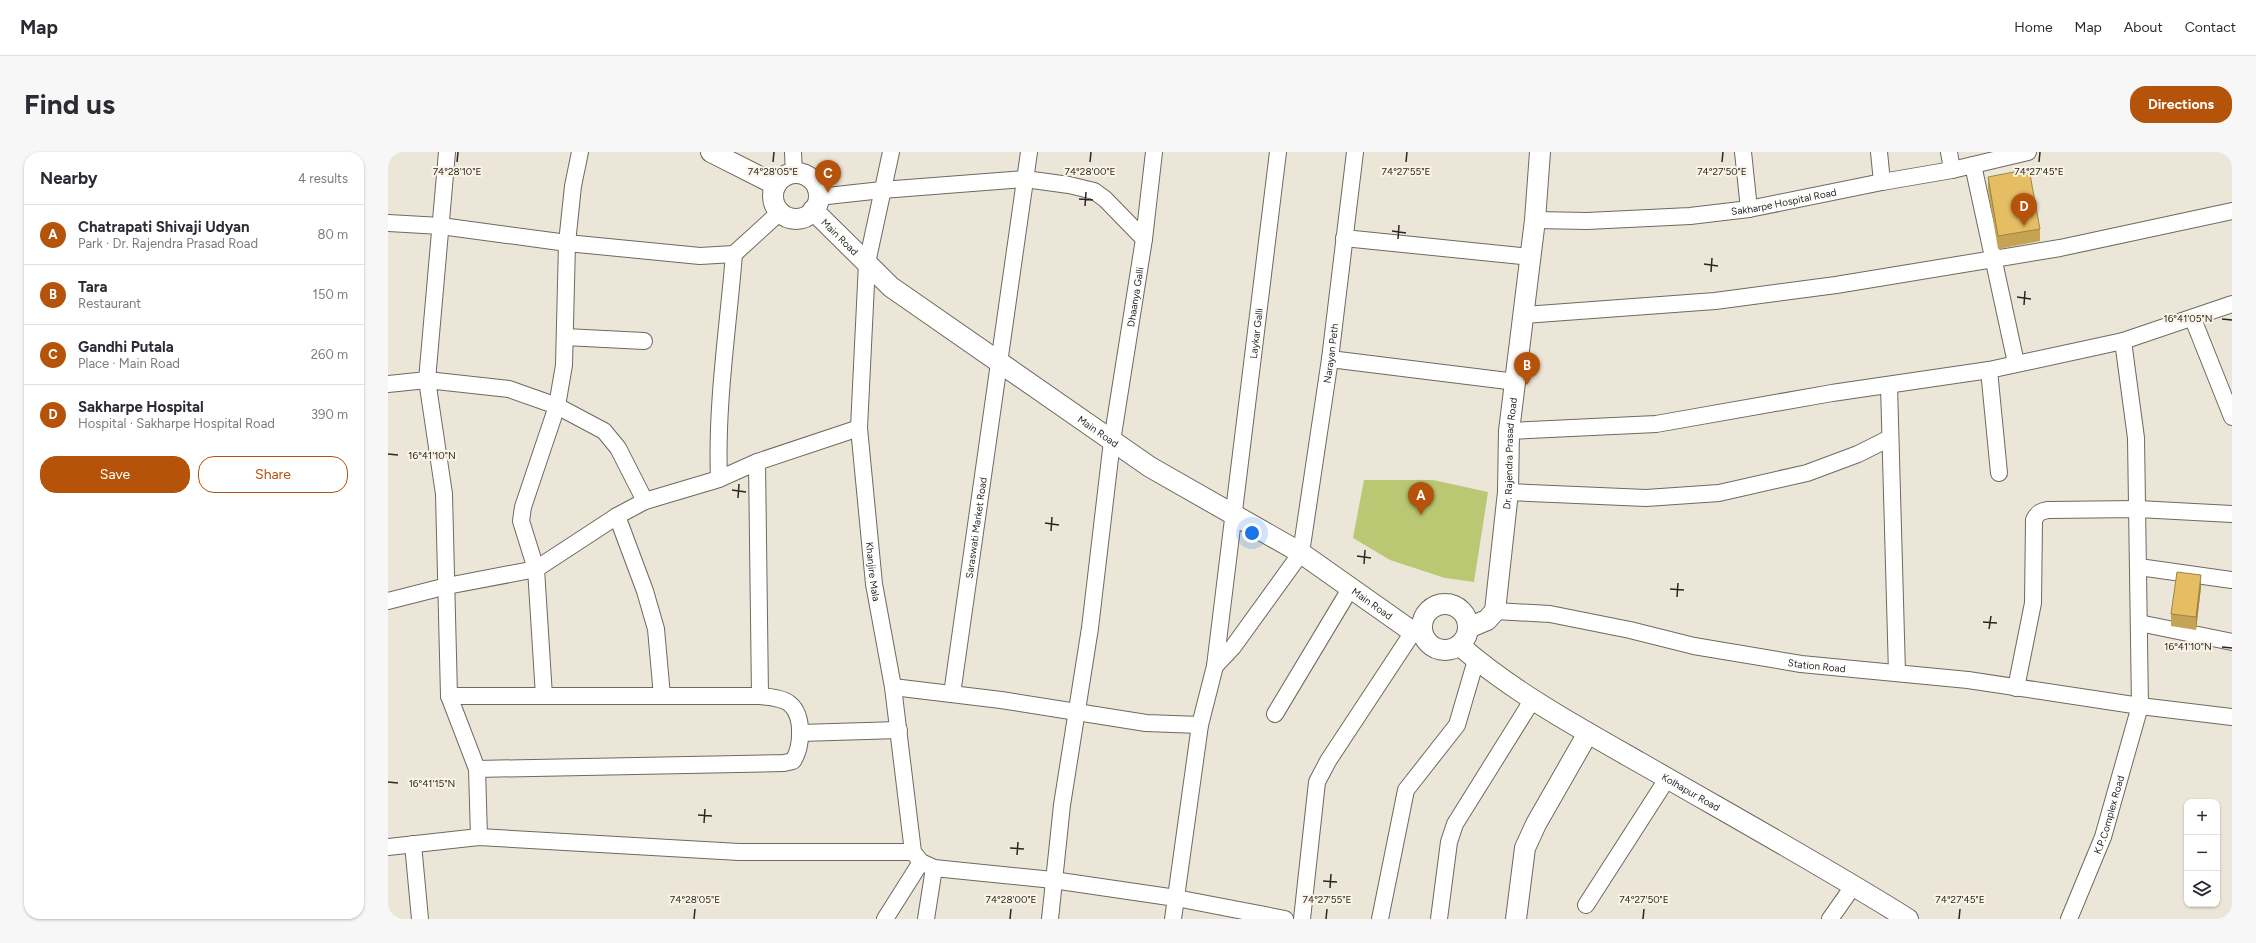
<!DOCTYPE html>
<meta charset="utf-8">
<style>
:root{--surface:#fff;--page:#f7f7f7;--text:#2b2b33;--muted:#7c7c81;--line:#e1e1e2;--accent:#b45309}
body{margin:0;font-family:Figtree,sans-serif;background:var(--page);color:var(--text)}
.controls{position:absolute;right:12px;bottom:12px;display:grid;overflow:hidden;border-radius:8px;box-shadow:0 1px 3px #0004}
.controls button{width:36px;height:36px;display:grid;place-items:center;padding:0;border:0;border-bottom:1px solid var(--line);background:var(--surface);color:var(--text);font:20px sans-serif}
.you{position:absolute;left:864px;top:381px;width:14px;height:14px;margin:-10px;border:3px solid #fff;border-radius:50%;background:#1a73e8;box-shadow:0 0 0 6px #1a73e833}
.badge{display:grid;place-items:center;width:26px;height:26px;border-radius:50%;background:var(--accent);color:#fff;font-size:13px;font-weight:700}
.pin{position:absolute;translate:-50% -33px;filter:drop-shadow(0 1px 2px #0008)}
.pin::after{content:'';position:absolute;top:21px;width:14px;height:12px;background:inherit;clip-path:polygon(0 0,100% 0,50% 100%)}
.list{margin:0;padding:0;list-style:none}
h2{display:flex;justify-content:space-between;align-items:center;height:52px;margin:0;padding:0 16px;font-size:17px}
h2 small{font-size:13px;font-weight:400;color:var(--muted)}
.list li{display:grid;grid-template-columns:26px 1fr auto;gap:12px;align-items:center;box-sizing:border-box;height:60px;padding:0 16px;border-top:1px solid var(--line)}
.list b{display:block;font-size:15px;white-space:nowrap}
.list p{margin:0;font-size:13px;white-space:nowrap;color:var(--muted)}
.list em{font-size:13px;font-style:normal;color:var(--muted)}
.actions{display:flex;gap:8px;padding:12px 16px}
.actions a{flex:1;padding:9px 0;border:1px solid var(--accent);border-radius:16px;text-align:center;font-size:14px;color:var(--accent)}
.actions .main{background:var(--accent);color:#fff}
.icon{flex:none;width:22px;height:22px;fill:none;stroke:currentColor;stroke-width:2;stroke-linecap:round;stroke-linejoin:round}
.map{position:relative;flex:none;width:1844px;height:767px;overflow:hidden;border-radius:16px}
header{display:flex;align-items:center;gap:24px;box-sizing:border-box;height:56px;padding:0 20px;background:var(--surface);border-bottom:1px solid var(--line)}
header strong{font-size:19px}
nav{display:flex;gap:22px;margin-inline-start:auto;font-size:14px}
.intro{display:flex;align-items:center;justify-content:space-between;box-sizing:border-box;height:96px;padding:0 24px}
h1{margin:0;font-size:28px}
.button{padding:10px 18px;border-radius:16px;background:var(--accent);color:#fff;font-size:14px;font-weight:700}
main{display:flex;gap:24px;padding:0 24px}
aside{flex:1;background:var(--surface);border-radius:16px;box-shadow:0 1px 3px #0004}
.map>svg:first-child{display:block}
</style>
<header>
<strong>Map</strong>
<nav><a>Home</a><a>Map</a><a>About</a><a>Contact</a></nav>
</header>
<div class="intro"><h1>Find us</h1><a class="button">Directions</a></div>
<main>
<aside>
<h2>Nearby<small>4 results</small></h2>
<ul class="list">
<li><span class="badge">A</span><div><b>Chatrapati Shivaji Udyan</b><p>Park · Dr. Rajendra Prasad Road</p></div><em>80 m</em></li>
<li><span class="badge">B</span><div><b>Tara</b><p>Restaurant</p></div><em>150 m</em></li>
<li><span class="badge">C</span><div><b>Gandhi Putala</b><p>Place · Main Road</p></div><em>260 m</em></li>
<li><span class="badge">D</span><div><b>Sakharpe Hospital</b><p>Hospital · Sakharpe Hospital Road</p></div><em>390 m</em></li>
</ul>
<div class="actions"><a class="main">Save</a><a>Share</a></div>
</aside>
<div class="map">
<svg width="1844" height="767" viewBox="0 0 1844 767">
<rect width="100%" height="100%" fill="#ece6d9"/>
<!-- green -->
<polygon fill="#bac773" points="976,328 1045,328 1100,340 1086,430 1057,426 1002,408 965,386"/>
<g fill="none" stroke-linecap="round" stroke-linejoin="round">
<!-- minor casing -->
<g stroke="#6f695e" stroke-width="18">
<g id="minor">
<polyline points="405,0 406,22"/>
<path id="s1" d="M503,0L479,111L471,276L486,432L505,535L525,700L533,710L546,716L665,728L788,746L897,767"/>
<polyline points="1355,0 1361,57"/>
<polyline points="1491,0 1494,30"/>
<polyline points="1561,0 1564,18"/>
<polyline points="1585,13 1628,211"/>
<polyline points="430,45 494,38 637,27 681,33 706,39 717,47 756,87"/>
<path id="s2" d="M1147,68L1199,69L1302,64L1361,57L1494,30L1564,18L1640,0"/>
<polyline points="0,71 53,74 179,91 312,104 346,102 392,60"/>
<polyline points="956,86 1143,105"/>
<polyline points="1136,163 1327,149 1448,133 1672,96 1844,59"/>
<polyline points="1805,167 1844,265"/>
<polyline points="177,185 256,189"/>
<polyline points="942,207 1128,230"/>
<polyline points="1601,218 1611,321"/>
<polyline points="0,232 39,228 59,0"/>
<polyline points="1501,233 1509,521"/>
<polyline points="1121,279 1268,272 1444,241 1601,218 1735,189 1844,152"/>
<path d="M369,310L372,544H61L89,617L396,611L405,609C414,595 416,564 402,552C395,546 381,545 372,544"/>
<path d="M331,327C328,252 340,177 346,102"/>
<polyline points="1120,340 1258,346 1331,341 1419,321 1470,302 1502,286"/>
<polyline points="229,364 257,439 268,477 274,544"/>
<polyline points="1751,415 1844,428"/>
<polyline points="0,449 59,434 148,417 229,364 257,349 331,327 369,310 471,276"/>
<path id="s3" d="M1107,459L1162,462L1242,478L1306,494L1413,512L1580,528L1752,554L1844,565"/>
<polyline points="1751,471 1844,490"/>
<path id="s4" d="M827,514L845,495L913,401L942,207L967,0"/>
<polyline points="505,535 613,548 758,571 812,573"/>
<path d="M1628,536L1645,451L1646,368C1649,361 1653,359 1660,358L1750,357L1844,362"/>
<path id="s5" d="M564,542L641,0"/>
<polyline points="61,544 56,342 39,228 121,237 169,254 216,279 230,296 257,349"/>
<polyline points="156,544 148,417 133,369 135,355 169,254 176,213 179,91 185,34 192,0"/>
<polyline points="887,562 962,437"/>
<polyline points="412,581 511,578"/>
<polyline points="89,617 91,685"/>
<polyline points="25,692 32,767"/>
<polyline points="0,695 91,685 351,700 525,700"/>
<polyline points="1198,753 1279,627"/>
<polyline points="497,767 533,710"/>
<polyline points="538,767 546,716"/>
<path id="s6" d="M662,767L674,653L702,476L724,289L756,87L766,0"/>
<path id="s7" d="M785,767L812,573L827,514L890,0"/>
<polyline points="914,767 929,630 940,609 1025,480"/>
<polyline points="992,767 1018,638 1069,573 1088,508"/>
<polyline points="1051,767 1061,690 1067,672 1145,547"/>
<polyline points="1442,767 1466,733"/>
<path id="s8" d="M1681,767L1715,685L1752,554L1748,286L1735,189"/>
</g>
</g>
<!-- major casing -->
<g stroke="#6f695e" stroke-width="22">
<g id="major">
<polyline points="323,0 388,33"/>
<circle cx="408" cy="44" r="23"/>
<path id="s9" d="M425,58L503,135L762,315L913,401L1025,480L1034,481"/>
<circle cx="1057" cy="475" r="23"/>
<path id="s10" d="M1080,476L1099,468L1107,459L1120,340L1121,279L1147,68L1152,0"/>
<path id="s11" d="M1071,493C1125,540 1189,575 1251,610C1341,662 1432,712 1520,767"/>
<polyline points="1128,767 1137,696 1148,672 1200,581"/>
</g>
</g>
<!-- minor -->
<use href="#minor" stroke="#fff" stroke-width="16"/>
<!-- major -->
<use href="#major" stroke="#fff" stroke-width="20"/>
</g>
<!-- wall -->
<g fill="#c5a355">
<polygon points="1600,25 1652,77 1652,89 1610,97 1600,37"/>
<polygon points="1813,435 1808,478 1783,474 1783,462"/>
</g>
<!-- shaded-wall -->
<polygon fill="#a08445" points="1813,423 1813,435 1808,478 1808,465"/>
<!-- building -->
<g fill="#e5bd63" stroke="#a08445">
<polygon points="1641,17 1652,77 1610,84 1600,25"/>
<polygon points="1789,420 1813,423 1808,465 1783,462"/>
</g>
<!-- ticks -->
<path fill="none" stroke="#292722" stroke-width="1.5" d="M69,10L70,0M385,10L386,0M702,10L703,0M1018,10L1019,0M1334,10L1335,0M1651,10L1652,0M691,47L705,48M697,54L698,40M1004,79L1018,81M1010,87L1011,73M1316,112L1330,114M1323,120L1324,106M1629,145L1643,147M1636,153L1637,139M1834,167L1844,168M0,302L10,303M344,338L358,340M350,346L351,332M657,371L671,373M663,379L664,365M969,404L983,406M976,412L977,398M1282,437L1296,438M1289,445L1290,431M1595,470L1609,471M1601,477L1603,464M1834,495L1844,496M0,630L10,631M310,663L324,664M316,671L317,657M622,696L636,697M629,703L630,690M935,729L949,730M942,736L943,722M306,767L307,757M622,767L623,757M938,767L939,757M1255,767L1256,757M1571,767L1572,757"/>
<g text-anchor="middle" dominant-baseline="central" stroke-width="4" stroke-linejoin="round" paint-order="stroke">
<!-- street labels -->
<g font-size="10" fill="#292722" stroke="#faf3e6">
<text stroke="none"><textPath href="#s2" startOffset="250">Sakharpe Hospital Road</textPath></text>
<text stroke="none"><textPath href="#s9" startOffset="38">Main Road</textPath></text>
<text stroke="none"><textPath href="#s6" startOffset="628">Dhaanya Galli</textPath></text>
<text stroke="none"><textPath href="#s7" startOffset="592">Laykar Galli</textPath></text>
<text stroke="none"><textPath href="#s4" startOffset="344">Narayan Peth</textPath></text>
<text stroke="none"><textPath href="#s9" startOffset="362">Main Road</textPath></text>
<text stroke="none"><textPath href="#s10" startOffset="191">Dr. Rajendra Prasad Road</textPath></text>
<text stroke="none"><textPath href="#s5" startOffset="168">Saraswati Market Road</textPath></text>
<text stroke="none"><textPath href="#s1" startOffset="423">Khanjire Mala</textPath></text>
<text stroke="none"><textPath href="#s9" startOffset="686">Main Road</textPath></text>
<text stroke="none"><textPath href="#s3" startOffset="327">Station Road</textPath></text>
<text stroke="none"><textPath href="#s11" startOffset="275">Kolhapur Road</textPath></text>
<text stroke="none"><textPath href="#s8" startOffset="112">K.P.Complex Road</textPath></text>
</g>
</g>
<g font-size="10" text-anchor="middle" fill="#292722" stroke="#faf3e6" stroke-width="4" stroke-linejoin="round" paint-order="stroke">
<text x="69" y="23">74°28'10"E</text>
<text x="385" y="23">74°28'05"E</text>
<text x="702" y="23">74°28'00"E</text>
<text x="1018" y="23">74°27'55"E</text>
<text x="1334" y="23">74°27'50"E</text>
<text x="1651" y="23">74°27'45"E</text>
<text x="1800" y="170">16°41'05"N</text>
<text x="44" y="307">16°41'10"N</text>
<text x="1800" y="498">16°41'10"N</text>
<text x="44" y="635">16°41'15"N</text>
<text x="307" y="751">74°28'05"E</text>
<text x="623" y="751">74°28'00"E</text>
<text x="939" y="751">74°27'55"E</text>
<text x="1256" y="751">74°27'50"E</text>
<text x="1572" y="751">74°27'45"E</text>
</g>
</svg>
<div class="controls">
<button>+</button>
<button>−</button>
<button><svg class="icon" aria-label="layers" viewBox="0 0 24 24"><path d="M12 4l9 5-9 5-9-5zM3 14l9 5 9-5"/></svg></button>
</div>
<div class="you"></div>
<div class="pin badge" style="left:1033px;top:363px">A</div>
<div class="pin badge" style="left:1139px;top:233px">B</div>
<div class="pin badge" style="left:440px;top:41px">C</div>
<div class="pin badge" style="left:1636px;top:74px">D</div>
</div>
</main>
